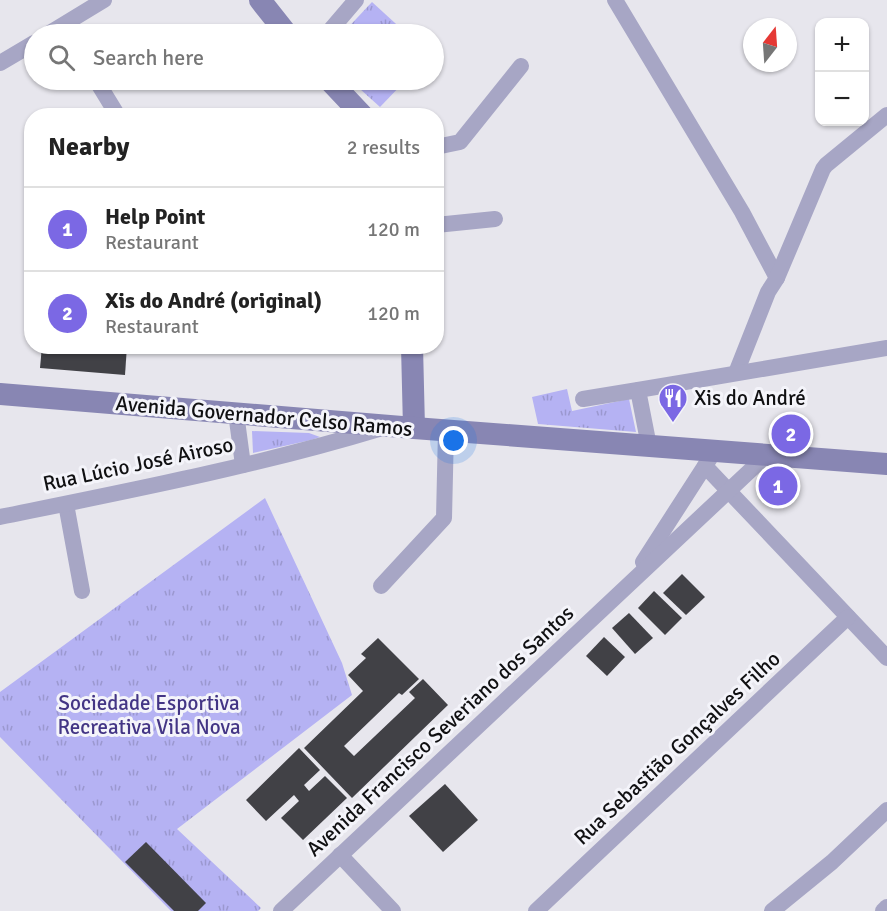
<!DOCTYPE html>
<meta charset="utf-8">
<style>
:root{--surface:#fff;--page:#f6f6f6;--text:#222;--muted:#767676;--line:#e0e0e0;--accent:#7b68e4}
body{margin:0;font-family:Signika,sans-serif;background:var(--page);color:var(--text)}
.controls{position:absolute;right:18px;top:18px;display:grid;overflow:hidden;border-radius:12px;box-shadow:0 2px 4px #0004}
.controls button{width:54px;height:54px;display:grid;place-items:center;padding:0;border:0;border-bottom:2px solid var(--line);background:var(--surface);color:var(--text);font:30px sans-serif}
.compass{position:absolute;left:743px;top:18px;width:54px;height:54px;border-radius:50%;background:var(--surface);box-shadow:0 2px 4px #0004;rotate:17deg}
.you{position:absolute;left:454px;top:441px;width:21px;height:21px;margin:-15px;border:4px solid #fff;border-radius:50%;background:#1a73e8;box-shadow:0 0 0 9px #1a73e833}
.badge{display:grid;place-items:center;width:39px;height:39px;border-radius:50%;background:var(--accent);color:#fff;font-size:20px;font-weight:700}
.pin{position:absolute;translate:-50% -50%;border:3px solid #fff;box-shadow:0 2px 6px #0006}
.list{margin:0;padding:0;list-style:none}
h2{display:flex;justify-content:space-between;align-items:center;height:78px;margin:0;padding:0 24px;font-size:26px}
h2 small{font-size:20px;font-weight:400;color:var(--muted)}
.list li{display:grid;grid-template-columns:39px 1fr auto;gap:18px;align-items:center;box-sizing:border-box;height:84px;padding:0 24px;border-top:2px solid var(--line)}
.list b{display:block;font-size:22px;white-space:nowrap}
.list p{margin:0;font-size:20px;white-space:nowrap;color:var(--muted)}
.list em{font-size:20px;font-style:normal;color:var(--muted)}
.icon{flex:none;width:33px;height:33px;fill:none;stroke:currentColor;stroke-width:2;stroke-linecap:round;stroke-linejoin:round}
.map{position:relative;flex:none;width:887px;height:911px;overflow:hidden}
.search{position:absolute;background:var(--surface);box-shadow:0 2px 4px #0004;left:24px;top:24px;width:420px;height:66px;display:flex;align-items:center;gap:15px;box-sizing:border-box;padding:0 21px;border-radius:33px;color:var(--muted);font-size:22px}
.panel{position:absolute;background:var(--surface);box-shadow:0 2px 4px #0004;left:24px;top:108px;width:420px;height:246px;border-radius:24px}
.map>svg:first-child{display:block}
</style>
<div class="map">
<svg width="887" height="911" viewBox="0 0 887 911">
<defs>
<pattern id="park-tufts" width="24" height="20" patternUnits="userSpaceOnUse" patternTransform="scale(1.5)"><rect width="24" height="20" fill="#b5b2f3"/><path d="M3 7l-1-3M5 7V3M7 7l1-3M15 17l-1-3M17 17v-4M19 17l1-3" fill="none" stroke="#9b98cf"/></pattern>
</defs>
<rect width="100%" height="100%" fill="#e7e6ed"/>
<!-- park -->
<g fill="url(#park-tufts)">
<polygon points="372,2 407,34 342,34"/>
<polygon points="350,80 406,80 380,107"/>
<polygon points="567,389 572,411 629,399 636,432 538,424 532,397"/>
<polygon points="252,431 309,433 320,437 311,440 253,453"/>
<polygon points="265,498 342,663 352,695 177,829 261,908 258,911 171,911 0,737 0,692"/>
</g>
<!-- building -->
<g fill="#414146">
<polygon points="42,346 127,346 125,375 40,368"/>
<polygon points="682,574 705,597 686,615 663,593"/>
<polygon points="654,591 682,618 665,635 638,608"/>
<polygon points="629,613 653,638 635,654 612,628"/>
<polygon points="604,637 625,657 607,676 586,656"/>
<polygon points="378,638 419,679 402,695 399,693 344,746 354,756 415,698 409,692 423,679 448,705 352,798 304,748 363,691 348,675 366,658 361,654"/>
<polygon points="299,748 320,770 304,785 309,791 325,776 347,798 303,840 281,818 299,801 294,795 266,821 246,800"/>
<polygon points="445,784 478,820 443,852 409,816"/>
<polygon points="146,842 206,903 198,911 174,911 125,862"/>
</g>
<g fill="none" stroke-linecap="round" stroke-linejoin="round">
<!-- street -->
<g stroke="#a7a6c5" stroke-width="16">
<polyline points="615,0 742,212 777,278"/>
<polyline points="48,34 104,0"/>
<polyline points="327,34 356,0"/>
<polyline points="0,63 34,43"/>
<polyline points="96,80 118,116"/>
<polyline points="436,147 460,142 521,66"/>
<polyline points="436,225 495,219"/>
<polyline points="736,373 768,292 777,278 823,169 826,165 887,115"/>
<polyline points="583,399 638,390"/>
<polyline points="236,413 243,465"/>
<polyline points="649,446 638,390 887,348"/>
<polyline points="705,466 887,658"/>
<polyline points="66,504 82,591"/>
<path d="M0,517C128,491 257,466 382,428"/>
<polyline points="643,562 710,458"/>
<polyline points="381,586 444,518 446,430"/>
<polyline points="340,855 393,911"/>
<polyline points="281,911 755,466 766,455"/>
<polyline points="536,911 848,617"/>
<polyline points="772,911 832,862 887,810"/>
<polyline points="883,911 887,907"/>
</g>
<!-- secondary -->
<g stroke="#8886b3" stroke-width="22">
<polyline points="260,0 287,34"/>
<polyline points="329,80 363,116"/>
<polyline points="412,346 414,428"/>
<polyline points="0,394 414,428 887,464"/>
</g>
</g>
<!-- icons -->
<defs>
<g id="restaurant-pin" transform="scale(1.5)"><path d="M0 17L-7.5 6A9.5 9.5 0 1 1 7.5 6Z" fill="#7b68e4" stroke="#f4f4fa"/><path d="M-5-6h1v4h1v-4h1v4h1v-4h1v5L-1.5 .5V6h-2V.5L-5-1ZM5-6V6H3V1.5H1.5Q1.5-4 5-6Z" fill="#fff"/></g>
</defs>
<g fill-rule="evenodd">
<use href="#restaurant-pin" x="673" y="398"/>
</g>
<g text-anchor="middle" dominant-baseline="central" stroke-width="6" stroke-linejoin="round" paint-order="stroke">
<!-- poi labels -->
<g font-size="21" fill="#101012" stroke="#f4f4fa" text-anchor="start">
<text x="694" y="398">Xis do André</text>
</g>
<!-- street labels -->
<g font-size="21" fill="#101012" stroke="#f4f4fa">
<text transform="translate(264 416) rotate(5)">Avenida Governador Celso Ramos</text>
<text transform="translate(138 464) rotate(-12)">Rua Lúcio José Airoso</text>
<text transform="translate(440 731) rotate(-43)">Avenida Francisco Severiano dos Santos</text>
<text transform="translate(677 748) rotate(-43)">Rua Sebastião Gonçalves Filho</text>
</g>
<!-- park labels -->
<g font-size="21" fill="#433585" stroke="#f4f4fa">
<text x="149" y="703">Sociedade Esportiva<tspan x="149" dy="24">Recreativa Vila Nova</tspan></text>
</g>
</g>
</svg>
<div class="controls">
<button>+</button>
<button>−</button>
</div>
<svg class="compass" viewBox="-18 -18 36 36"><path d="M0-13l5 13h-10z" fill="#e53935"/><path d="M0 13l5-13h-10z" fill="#767676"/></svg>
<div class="you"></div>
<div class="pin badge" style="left:778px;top:486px">1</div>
<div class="pin badge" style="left:791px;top:434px">2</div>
<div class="search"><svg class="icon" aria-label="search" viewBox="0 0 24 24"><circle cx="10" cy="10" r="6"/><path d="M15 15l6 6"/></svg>Search here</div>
<section class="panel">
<h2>Nearby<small>2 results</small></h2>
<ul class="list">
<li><span class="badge">1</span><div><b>Help Point</b><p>Restaurant</p></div><em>120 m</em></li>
<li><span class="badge">2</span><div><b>Xis do André (original)</b><p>Restaurant</p></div><em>120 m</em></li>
</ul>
</section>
</div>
